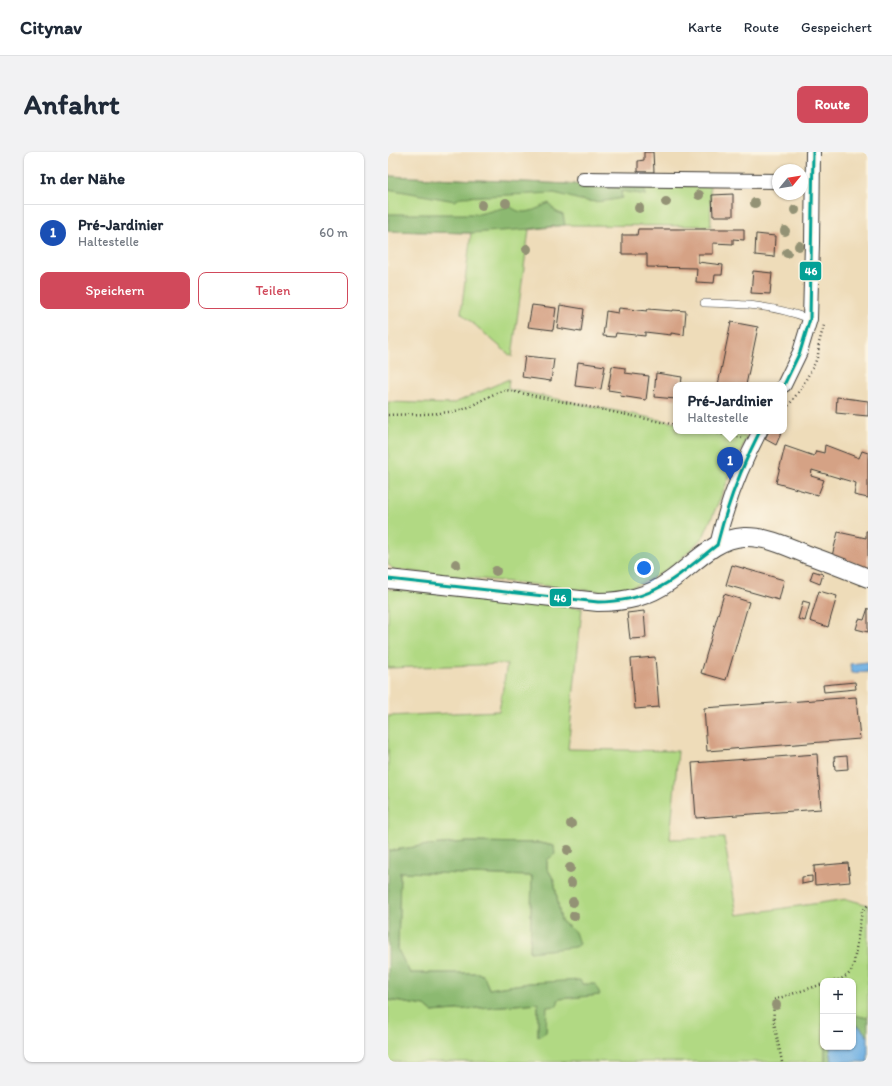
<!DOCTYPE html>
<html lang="de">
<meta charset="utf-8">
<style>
:root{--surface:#fff;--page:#f2f2f3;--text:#1f2937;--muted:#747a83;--line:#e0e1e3;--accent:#d1495b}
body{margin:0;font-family:Itim,sans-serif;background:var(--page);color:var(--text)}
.controls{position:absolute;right:12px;bottom:12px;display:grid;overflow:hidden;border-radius:8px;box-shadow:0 1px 3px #0004}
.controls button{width:36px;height:36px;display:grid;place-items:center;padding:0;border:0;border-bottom:1px solid var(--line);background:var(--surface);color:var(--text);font:20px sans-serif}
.compass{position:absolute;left:384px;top:12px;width:36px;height:36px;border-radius:50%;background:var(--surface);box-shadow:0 1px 3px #0004;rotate:60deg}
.you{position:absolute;left:256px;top:416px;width:14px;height:14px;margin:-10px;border:3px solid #fff;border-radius:50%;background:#1a73e8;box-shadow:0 0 0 6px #1a73e833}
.badge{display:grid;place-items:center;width:26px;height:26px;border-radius:50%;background:var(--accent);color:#fff;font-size:13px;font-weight:700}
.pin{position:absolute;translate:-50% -33px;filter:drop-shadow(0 1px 2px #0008)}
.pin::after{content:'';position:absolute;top:21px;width:14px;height:12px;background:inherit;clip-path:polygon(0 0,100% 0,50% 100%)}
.popup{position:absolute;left:285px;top:230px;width:114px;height:52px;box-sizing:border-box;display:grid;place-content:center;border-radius:8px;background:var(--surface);filter:drop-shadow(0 1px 3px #0005);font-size:13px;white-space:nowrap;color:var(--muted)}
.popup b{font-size:15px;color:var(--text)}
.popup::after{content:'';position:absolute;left:50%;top:100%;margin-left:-8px;border:8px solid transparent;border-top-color:var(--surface)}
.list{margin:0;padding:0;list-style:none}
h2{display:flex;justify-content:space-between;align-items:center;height:52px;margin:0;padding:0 16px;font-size:17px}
h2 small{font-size:13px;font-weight:400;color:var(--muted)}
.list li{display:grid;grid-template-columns:26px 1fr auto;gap:12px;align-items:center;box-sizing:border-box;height:56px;padding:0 16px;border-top:1px solid var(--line)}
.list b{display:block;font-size:15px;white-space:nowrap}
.list p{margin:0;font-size:13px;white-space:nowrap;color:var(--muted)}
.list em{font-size:13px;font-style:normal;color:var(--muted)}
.actions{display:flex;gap:8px;padding:12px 16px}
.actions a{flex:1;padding:9px 0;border:1px solid var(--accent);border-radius:8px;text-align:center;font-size:14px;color:var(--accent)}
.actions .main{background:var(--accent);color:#fff}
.map{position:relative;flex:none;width:480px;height:910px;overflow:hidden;border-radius:8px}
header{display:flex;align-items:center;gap:24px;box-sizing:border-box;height:56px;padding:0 20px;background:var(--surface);border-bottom:1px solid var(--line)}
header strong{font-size:19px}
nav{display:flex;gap:22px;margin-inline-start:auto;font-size:14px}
.intro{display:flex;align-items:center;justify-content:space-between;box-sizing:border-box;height:96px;padding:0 24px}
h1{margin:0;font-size:28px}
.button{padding:10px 18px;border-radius:8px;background:var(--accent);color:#fff;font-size:14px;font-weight:700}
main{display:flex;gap:24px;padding:0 24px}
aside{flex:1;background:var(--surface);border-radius:8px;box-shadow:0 1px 3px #0004}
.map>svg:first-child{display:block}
</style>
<header>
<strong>Citynav</strong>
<nav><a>Karte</a><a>Route</a><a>Gespeichert</a></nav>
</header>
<div class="intro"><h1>Anfahrt</h1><a class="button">Route</a></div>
<main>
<aside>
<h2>In der Nähe<small></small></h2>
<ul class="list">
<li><span class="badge" style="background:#1a4fb4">1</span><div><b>Pré-Jardinier</b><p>Haltestelle</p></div><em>60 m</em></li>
</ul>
<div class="actions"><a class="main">Speichern</a><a>Teilen</a></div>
</aside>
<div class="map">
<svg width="480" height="910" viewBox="0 0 480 910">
<rect width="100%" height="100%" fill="#fcf5e5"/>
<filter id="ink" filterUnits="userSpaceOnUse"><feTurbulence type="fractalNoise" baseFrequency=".025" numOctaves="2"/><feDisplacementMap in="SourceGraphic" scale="8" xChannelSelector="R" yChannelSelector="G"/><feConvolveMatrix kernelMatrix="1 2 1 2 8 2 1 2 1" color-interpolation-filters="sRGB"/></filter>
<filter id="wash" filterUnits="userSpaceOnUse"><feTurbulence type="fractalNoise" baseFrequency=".012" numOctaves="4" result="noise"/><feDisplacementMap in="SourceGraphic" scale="16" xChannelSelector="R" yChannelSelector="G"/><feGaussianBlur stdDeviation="0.9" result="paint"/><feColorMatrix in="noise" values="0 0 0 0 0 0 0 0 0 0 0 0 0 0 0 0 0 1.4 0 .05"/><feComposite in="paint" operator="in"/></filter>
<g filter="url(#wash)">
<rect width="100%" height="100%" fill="#eedcb9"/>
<!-- green -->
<g fill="#b1d983" stroke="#667a50">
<polygon points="0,24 180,32 322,34 323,74 177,73 141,78 124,205 73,161 83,81 0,79"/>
<path d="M121,227L120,237L288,271V279H330L359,285L316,383C293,411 262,433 226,439C217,441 205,438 196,438L10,418L5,417L0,412V250L62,252L69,250Z"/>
<polygon points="0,437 194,456 180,597 290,599 282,687 336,686 349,763 459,747 480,753 480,866 465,864 465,829 435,829 435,895 437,895 437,910 0,910 0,848 37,854 44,860 150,851 150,884 158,880 158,855 170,847 211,843 194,832 141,831 101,837 96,824 90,821 22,821 10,798 12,720 144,724 142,800 187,780 173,769 166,728 159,716 159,708 166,694 152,691 79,690 40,693 0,699 0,564 111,559 119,512 0,516"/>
</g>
<!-- forest -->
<g fill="#8cb971" stroke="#546a46">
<path d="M0,24L180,32L256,33L258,43L233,39L234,46C223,48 210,51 199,49C188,48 177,43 166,41L73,45L67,49L0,37Z"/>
<path d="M161,51L167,59L175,63L177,73L141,77L83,81L0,79V62H91L122,54C135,66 148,57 161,51Z"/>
<polygon points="79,690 152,691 166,694 167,702 159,708 159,716 166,728 173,769 187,780 191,792 187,795 142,800 144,724 12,720 10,798 22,821 90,821 96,824 101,837 141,831 192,828 194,832 208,832 212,843 171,847 169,854 159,855 158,880 150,885 150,851 44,860 37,854 0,848 0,699 40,693"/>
<polygon points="466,863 480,866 480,885 471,874 465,874 465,864"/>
<polygon points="437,895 442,895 444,910 437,910"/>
</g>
<!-- water -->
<g fill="#6fb0e3" stroke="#466680">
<polygon points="480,510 480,520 463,521 462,512"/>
<polygon points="465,874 471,874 480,885 480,910 444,910 442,895 465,895"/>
</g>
<g id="blocks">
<!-- building -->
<g fill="#d5a285">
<polygon points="256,0 265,0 266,20 250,20 250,9 256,8"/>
<polygon points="345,42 345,64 325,64 324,43"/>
<polygon points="250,77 356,77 356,88 345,87 345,92 325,91 325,102 310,102 310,110 335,113 334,123 327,123 326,131 308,130 309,116 259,115 259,102 234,102 234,83 249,83"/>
<polygon points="368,82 387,84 386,105 367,103"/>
<polygon points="365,119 384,121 382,142 363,141"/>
<polygon points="144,153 168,156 165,178 140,175"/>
<polygon points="172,153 196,157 193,180 169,176"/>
<polygon points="231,156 259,159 260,157 285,159 285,158 298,159 296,183 283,181 283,183 257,180 257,184 228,181 227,185 215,184 218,159 230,161"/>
<polygon points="343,170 370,175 358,233 330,233"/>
<polygon points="137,204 166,207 163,229 134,225"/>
<polygon points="190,210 217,214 213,237 187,234"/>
<polygon points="224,214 237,216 237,221 261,224 258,248 232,244 233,240 220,238"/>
<polygon points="268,221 294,225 293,233 288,233 288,247 266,245"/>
<polygon points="449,245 480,249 480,264 448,261"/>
<polygon points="381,279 394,279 388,293 377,287"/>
<polygon points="437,293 471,306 474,299 480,301 480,346 466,343 468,331 424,318 423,324 436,328 430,343 388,331 397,294 426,304 428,299 436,301"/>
<polygon points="478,379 480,379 480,419 469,416 470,412 444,404 450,380 478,386"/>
<polygon points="344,413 396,428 391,448 338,433"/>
<polygon points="425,419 435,422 432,432 422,428"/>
<polygon points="431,439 449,444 440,475 422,469"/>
<polygon points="336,442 361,450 338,528 313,521"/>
<polygon points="415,449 422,451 417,469 410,467"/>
<polygon points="480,456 480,480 468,477 471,467 476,468"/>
<polygon points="256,459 258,486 242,487 239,461"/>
<polygon points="267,505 271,555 247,557 243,507"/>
<polygon points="467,530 468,537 436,540 435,533"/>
<polygon points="468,545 472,587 319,599 316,556"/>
<polygon points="429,602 433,657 308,666 304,611"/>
<polygon points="459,604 460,617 447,618 446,605"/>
<polygon points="460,711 462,730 427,733 426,714"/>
<polygon points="424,724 424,730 414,732 414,725"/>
</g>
</g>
</g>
<g filter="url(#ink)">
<use href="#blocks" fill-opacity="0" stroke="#3c3934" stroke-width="1"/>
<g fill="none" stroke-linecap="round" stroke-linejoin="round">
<!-- service casing -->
<g stroke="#3c3934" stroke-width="8">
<path id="service" d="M316,151C355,152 385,153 422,167"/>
</g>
<!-- minor casing -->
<g stroke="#3c3934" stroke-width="16">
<g id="minor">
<polyline points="195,27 390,29"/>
<polyline points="396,233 412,200 422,167 424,91 425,0"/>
<path d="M329,393C338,353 353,315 372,279"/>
</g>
</g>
<!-- tertiary casing -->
<g stroke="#3c3934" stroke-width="20">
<path id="tertiary" d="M0,427L210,450C237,450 260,445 282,429C305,413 327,386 356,385C378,384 401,395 420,403C440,410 460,418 480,426"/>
</g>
<!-- path -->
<g stroke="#3c3934" stroke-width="2.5" stroke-dasharray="1 3" stroke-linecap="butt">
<polyline points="398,257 412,238 427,211 430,203 431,191 436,173"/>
<path d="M0,263C24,262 49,263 72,258C88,254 102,241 118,238L288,273"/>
<polyline points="318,279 354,286"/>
<path d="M446,829C454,827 461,824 465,816L474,759L480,753"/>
<polyline points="394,910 386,870 385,848 435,832"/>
</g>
<!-- service -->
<use href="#service" stroke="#fff" stroke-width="7"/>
<!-- minor -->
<use href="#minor" stroke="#fff" stroke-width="14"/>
<!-- tertiary -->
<use href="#tertiary" stroke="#fff" stroke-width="18"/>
<!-- bus-1 casing -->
<g stroke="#fcf5e5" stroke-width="6">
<g id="bus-1">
<polyline points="396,233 412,200 422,167 425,0"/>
<path d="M329,393C339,353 353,316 372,279"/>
<path d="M0,427L210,450C265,450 288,425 329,393"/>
</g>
</g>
<!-- bus-1 -->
<use href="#bus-1" stroke="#03a196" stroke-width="3"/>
</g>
<!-- trees -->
<g fill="#939274">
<circle cx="311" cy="43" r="5"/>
<circle cx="278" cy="50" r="5"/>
<circle cx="118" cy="51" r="5"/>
<circle cx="367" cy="51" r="5"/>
<circle cx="94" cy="53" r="5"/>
<circle cx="251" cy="56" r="5"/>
<circle cx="407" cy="58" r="5"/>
<circle cx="397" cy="79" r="5"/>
<circle cx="411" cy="94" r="5"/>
<circle cx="139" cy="97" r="5"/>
<circle cx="399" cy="101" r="5"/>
<circle cx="68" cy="412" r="5"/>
<circle cx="108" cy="419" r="5"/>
<circle cx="183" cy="672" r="5"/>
<circle cx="180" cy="698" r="5"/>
<circle cx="182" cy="716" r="5"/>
<circle cx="183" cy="731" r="5"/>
<circle cx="185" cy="750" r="5"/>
<circle cx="186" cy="764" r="5"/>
<circle cx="388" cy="853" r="5"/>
</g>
</g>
<g stroke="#fcf5e5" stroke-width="1.5">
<rect x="411" y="109" width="23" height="20" rx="4" fill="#03a196"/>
<rect x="161" y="436" width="23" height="19" rx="4" fill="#03a196"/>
</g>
<g font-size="11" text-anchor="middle" font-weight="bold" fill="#fff">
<text x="423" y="123">46</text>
<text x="172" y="450">46</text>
</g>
</svg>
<div class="controls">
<button>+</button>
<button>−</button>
</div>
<svg class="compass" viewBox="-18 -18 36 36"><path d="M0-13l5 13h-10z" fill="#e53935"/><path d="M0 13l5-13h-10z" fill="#747a83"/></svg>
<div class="you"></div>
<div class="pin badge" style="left:342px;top:328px;background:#1a4fb4">1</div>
<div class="popup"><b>Pré-Jardinier</b>Haltestelle</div>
</div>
</main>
